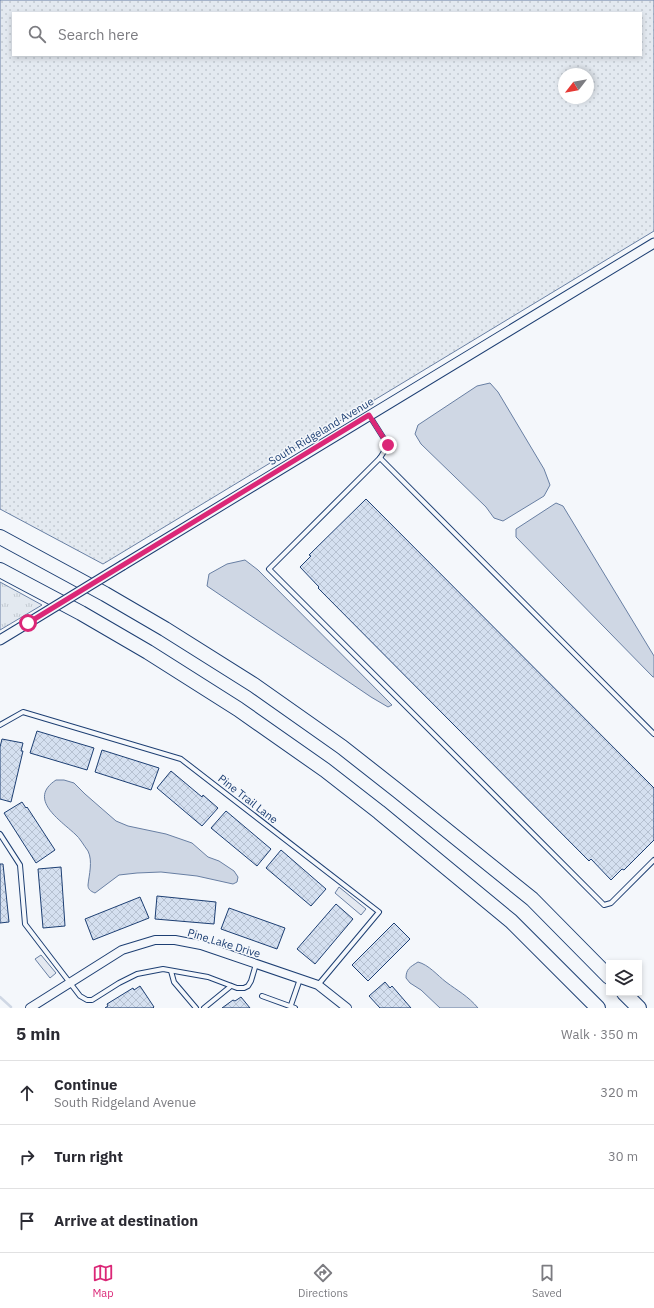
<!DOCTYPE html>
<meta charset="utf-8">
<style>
:root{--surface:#fff;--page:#f7f7f7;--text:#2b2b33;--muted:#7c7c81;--line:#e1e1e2;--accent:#db2777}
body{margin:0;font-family:"IBM Plex Sans",sans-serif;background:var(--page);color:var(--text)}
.controls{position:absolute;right:12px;bottom:12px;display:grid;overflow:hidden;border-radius:0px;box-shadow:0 2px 6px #0003}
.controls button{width:36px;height:36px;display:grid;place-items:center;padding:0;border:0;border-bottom:1px solid var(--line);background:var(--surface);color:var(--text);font:20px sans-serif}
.compass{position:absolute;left:558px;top:68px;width:36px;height:36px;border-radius:50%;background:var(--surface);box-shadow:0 2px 6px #0003;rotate:239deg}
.stop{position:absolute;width:12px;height:12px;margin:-9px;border:3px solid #db2777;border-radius:50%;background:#fff}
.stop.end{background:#db2777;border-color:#fff;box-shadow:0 1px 4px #0008}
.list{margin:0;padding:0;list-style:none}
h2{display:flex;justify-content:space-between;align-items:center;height:52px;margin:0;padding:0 16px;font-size:17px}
h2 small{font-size:13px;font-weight:400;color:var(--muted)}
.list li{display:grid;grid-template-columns:26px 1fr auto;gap:12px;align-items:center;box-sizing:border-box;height:64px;padding:0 16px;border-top:1px solid var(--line)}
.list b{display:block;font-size:15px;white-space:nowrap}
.list p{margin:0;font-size:13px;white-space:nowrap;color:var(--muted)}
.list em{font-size:13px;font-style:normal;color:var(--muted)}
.icon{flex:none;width:22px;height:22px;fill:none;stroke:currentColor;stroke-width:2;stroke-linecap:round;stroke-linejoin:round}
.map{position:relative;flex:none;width:654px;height:1008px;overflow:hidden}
.search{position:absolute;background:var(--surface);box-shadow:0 2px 6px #0003;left:12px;right:12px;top:12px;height:44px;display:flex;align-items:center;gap:10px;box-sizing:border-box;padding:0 14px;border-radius:0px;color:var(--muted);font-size:15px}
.sheet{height:244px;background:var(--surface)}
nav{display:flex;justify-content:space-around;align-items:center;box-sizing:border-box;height:56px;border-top:1px solid var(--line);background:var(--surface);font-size:11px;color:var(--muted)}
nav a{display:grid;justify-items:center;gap:2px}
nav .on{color:var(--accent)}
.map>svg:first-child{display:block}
</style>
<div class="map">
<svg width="654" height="1008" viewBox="0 0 654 1008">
<defs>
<pattern id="grass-tufts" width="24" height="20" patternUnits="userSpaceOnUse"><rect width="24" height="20" fill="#e3e9f0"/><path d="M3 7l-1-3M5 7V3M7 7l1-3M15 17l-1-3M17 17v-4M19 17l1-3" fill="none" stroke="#c2c9d1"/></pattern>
<pattern id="park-dots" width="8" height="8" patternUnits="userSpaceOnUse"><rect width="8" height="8" fill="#e3e9f0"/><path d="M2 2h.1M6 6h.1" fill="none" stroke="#c2c9d1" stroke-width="1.8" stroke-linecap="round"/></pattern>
<pattern id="building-cross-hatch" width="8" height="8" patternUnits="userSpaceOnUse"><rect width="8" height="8" fill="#d5e0f0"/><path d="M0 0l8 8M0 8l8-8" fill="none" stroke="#b6c1d1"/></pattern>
</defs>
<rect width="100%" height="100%" fill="#f4f7fb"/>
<!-- grass -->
<polygon fill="url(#grass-tufts)" stroke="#687fa3" points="0,582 42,605 0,630"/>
<!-- park -->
<path fill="url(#park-dots)" stroke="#687fa3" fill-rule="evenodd" d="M0,0H654V231L103,564L0,509ZM13,13H641V55H13ZM564,74H588V98H564Z"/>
<!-- parking -->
<g fill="#e3e8f0" stroke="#687fa3">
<polygon points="339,887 366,909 361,915 335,893"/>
<polygon points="41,955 56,973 50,978 35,959"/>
</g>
<!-- water -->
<g fill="#cfd7e4" stroke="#687fa3">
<polygon points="490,383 498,392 544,469 550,485 544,496 503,521 494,518 486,507 421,444 415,434 418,425 477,386"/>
<polygon points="556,503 563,506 654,656 654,677 653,677 516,537 516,529"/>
<polygon points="245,560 258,570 392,705 388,707 371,697 207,586 209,574 227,564"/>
<path d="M56,780H64L74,783L85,794L116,821L128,826L166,834L192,843L208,857L219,861L234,871L238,877L237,882L233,884L197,876L161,872L137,873L119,875L95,893C90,891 88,889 88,885C89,875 93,861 88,851C84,846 80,838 75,834C60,820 27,799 56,780Z"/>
<path d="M418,962C429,965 437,975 446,982C458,991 468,996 478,1008H440L421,990L410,983L406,978C406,969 410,967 418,962Z"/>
</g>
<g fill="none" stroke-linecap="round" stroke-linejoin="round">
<!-- stream -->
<polyline stroke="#cfd7e4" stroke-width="2.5" points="0,997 11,1007"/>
</g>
<!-- building -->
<g fill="url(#building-cross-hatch)" stroke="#1d3f73">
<polygon points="366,499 654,788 654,840 624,870 622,869 611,880 591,859 589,861 318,588 319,587 300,567 311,556 309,555"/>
<polygon points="37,731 94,748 87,770 30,753"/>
<polygon points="2,739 23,743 21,751 23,751 11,802 0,799 0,747"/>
<polygon points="102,750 159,768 151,790 95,772"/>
<polygon points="171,771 202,797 203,795 218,808 202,826 157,788"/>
<polygon points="22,802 26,808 27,807 55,850 36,863 4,813"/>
<polygon points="226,811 271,849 257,866 211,828"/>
<polygon points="281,850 326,889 311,906 266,868"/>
<polygon points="0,864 3,864 9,922 0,923"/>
<polygon points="61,867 65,926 43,928 38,869"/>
<polygon points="157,896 216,902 214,924 155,919"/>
<polygon points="140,897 149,918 93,940 85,919"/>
<polygon points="336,904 353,919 315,964 297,949"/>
<polygon points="229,908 285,928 277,949 221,929"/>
<polygon points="394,923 410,939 368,981 352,965"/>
<polygon points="385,982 390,988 392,986 411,1008 380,1008 369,996"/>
<polygon points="140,986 154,1007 153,1008 105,1008 108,1006 107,1004 133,988 134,990"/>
<polygon points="241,997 250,1008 222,1008 233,1000 235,1001"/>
</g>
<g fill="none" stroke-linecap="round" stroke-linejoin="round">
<!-- service casing -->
<g stroke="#1d3f73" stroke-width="6">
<g id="service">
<polyline points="369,415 388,445 380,458 269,569 604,905 611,903 654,860"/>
<polyline points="380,458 654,734"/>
<polyline points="0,725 23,712 181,759 379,912 318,985"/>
<polyline points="0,834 20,865 25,924 80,996 87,1000 92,1000 119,983 137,974 163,969 208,977 237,988 244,988 248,986 251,981 256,964"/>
<polyline points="171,971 174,982 196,1008"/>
<polyline points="262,996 295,1008"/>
<polyline points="291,1005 300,979"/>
<polyline points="204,1008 231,986"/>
</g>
</g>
<!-- minor casing -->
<g stroke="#1d3f73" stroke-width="10">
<polyline id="minor" points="30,1008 122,950 155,940 175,940 201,945 318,985 347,1008"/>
</g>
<!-- tertiary casing -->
<g stroke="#1d3f73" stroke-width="11">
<g id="tertiary">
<polyline points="123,565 654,243"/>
<polyline points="0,640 28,623"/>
</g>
</g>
<!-- motorway casing -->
<g stroke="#1d3f73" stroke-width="16">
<g id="motorway">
<polyline points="0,537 105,594 165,629 254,685 342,747 398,791 532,899 609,977"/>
<polyline points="0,570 81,613 148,652 238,709 325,770 379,812 511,921 598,1008"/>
<polyline points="624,993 639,1008"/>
</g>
</g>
<!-- service -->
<use href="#service" stroke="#f4f7fb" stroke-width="4"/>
<!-- minor -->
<use href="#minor" stroke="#f4f7fb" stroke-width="8"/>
<!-- tertiary -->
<use href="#tertiary" stroke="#f4f7fb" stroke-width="9"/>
<!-- motorway -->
<use href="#motorway" stroke="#f4f7fb" stroke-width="14"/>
<!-- tertiary-bridge casing -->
<g stroke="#1d3f73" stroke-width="11" stroke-linecap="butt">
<polyline id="tertiary-bridge" points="28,623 123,565"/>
</g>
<!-- tertiary-bridge -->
<use href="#tertiary-bridge" stroke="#f4f7fb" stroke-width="9"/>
</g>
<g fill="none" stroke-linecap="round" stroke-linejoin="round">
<!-- route -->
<polyline stroke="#db2777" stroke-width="5" points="28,623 369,415 388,445"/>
</g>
<g text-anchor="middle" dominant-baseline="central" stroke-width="3" stroke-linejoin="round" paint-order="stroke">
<!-- street labels -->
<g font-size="11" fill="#1d3f73" stroke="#f4f7fb">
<text transform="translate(321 431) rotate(-31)">South Ridgeland Avenue</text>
<text transform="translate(248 799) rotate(38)">Pine Trail Lane</text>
<text transform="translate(224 943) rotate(17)">Pine Lake Drive</text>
</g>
</g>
</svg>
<div class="controls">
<button><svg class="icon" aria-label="layers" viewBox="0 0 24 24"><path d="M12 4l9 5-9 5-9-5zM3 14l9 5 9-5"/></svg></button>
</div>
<svg class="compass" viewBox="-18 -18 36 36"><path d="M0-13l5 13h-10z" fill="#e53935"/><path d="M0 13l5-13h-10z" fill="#7c7c81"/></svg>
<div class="stop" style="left:28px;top:623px"></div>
<div class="stop end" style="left:388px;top:445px"></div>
<div class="search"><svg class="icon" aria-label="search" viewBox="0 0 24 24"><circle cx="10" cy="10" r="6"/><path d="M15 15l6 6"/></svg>Search here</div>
</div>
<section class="sheet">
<h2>5 min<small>Walk · 350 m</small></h2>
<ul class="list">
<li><svg class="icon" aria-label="ahead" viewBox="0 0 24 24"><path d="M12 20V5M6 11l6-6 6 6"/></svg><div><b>Continue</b><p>South Ridgeland Avenue</p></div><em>320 m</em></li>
<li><svg class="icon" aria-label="right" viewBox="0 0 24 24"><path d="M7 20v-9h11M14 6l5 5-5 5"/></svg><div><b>Turn right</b></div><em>30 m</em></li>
<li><svg class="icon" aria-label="arrive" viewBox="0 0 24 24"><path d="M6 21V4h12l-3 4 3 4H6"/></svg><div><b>Arrive at destination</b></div></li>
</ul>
</section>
<nav>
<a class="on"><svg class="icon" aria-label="map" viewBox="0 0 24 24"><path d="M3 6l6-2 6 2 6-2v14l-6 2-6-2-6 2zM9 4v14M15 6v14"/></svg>Map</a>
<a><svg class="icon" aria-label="directions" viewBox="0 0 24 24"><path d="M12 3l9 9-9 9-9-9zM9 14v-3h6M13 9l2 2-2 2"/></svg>Directions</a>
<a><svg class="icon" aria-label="saved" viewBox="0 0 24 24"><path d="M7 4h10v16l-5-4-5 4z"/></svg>Saved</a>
</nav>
